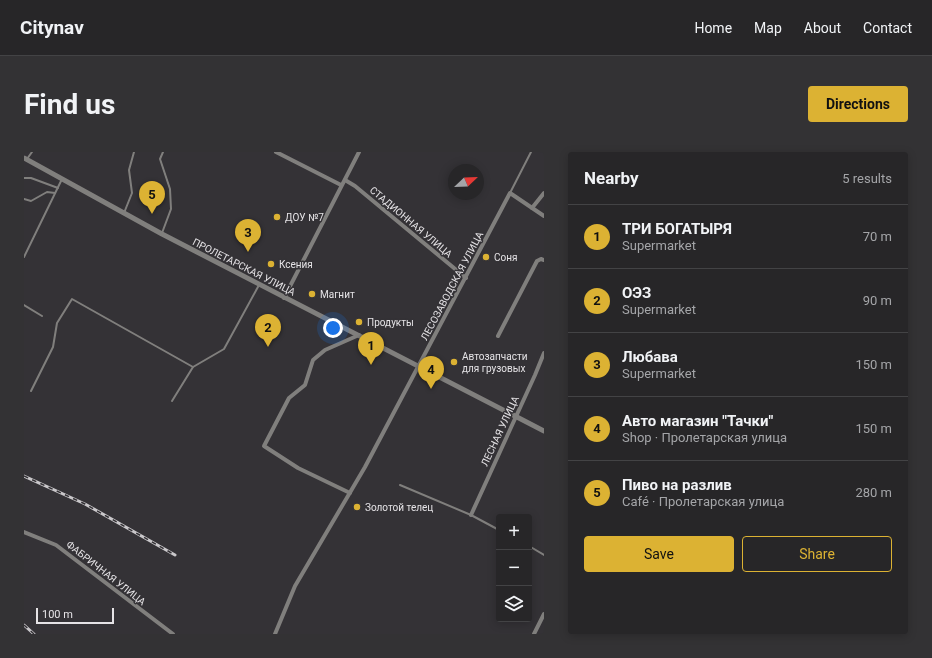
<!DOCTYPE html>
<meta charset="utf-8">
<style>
:root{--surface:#272628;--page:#333234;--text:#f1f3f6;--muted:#a4a5a8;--line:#434345;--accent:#dcb233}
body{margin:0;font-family:Roboto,sans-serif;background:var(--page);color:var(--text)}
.controls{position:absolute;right:12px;bottom:12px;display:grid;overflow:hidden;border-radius:4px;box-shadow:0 2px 10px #0003}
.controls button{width:36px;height:36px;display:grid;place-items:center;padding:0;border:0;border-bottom:1px solid var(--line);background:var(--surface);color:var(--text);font:20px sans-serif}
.compass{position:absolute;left:424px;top:12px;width:36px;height:36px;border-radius:50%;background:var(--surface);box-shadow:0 2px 10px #0003;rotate:67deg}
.scale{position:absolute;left:12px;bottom:10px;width:78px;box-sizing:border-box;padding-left:4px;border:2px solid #e5e3e6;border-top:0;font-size:11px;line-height:14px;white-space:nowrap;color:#e5e3e6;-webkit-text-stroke:3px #343236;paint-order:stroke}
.you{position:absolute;left:309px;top:176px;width:14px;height:14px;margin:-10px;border:3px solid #fff;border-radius:50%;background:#1a73e8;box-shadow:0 0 0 6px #1a73e833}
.badge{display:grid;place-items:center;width:26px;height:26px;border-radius:50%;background:var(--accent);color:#111;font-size:13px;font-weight:700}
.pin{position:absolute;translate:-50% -33px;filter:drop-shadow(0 1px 2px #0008)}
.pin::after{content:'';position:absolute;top:21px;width:14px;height:12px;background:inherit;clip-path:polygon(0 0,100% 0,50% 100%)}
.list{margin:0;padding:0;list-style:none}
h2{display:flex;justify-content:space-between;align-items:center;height:52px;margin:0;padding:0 16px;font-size:17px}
h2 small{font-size:13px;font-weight:400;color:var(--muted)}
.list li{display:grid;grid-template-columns:26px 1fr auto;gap:12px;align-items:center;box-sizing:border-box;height:64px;padding:0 16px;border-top:1px solid var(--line)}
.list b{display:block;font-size:15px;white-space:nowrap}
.list p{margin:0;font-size:13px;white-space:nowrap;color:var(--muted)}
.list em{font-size:13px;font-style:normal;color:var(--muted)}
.actions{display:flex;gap:8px;padding:12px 16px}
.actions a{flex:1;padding:9px 0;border:1px solid var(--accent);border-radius:4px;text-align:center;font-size:14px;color:var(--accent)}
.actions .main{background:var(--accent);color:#111}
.icon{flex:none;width:22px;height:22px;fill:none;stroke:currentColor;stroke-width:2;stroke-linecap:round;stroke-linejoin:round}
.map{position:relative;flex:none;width:520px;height:482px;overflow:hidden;border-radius:4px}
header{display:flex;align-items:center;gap:24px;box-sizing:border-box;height:56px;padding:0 20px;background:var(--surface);border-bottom:1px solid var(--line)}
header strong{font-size:19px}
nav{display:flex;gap:22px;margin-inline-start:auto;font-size:14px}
.intro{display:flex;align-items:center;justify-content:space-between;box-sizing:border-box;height:96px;padding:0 24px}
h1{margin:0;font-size:28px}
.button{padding:10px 18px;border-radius:4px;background:var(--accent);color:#111;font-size:14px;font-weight:700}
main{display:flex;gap:24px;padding:0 24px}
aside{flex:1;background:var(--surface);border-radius:4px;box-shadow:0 2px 10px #0003}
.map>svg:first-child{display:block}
</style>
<header>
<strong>Citynav</strong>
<nav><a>Home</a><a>Map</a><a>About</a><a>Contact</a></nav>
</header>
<div class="intro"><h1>Find us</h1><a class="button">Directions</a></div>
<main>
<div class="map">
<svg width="520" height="482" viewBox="0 0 520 482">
<rect width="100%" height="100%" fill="#343236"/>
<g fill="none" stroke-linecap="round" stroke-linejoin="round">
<!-- service -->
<g stroke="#807f7d" stroke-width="2">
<polyline points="3,7 8,0"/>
<polyline points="0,26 7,26 34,36"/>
<polyline points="486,41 507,0"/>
<polyline points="0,47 7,49 23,40 31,41"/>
<polyline points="100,61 108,41 105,18 110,0"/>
<polyline points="138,81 147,57 146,37 136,7 139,0"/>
<polyline points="0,105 38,27"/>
<polyline points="0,153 18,164"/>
<polyline points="7,239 29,195 33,171 48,147 169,215 200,197 235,133"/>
<polyline points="148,249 169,215"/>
<polyline points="376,333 447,363 475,378"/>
<polyline points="505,394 520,403"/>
</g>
<!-- minor -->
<g stroke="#807f7d" stroke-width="4">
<polyline points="252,0 317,33"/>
<polyline points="321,28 331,34 442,126"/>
<polyline points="508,56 520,41"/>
<polyline points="260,146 335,0"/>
<polyline points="474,184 513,109 517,107 520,108"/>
<polyline points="326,341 274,316 240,294 265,246 281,233 289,208 301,198 335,183"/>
<polyline points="447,363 511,223 520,201"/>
<polyline points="0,380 32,393 149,482"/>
<polyline points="251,482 271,434 341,315 486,41 520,64"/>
<polyline points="510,482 520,462"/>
</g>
<!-- tertiary -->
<polyline stroke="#807f7d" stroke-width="5" points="0,6 138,82 520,279"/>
<!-- rail casing -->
<g stroke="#c9c7ca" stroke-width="3">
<g id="rail">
<polyline points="0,324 61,352 151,403"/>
<polyline points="0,473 10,482"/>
</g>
</g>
<!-- rail -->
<use href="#rail" stroke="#343236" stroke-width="1.5" stroke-dasharray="4.5" stroke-linecap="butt"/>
</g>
<!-- markers -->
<g fill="#dcb233" stroke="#343236" stroke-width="1.5">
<circle cx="253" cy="65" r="4"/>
<circle cx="462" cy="105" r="4"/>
<circle cx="247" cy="112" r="4"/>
<circle cx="288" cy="142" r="4"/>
<circle cx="335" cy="170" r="4"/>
<circle cx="430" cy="210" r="4"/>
<circle cx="333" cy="355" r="4"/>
</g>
<g text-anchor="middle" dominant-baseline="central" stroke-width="3" stroke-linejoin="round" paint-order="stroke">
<!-- poi labels -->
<g font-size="10" fill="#e5e3e6" stroke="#343236" text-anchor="start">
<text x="261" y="65">ДОУ №7</text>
<text x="470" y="105">Соня</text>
<text x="255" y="112">Ксения</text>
<text x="296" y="142">Магнит</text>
<text x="343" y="170">Продукты</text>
<text x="438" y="204">Автозапчасти<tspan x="438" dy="12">для грузовых</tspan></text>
<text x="341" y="355">Золотой телец</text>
</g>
<!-- street labels -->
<g font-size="10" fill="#e5e3e6" stroke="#343236">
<text transform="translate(387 70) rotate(40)">СТАДИОННАЯ УЛИЦА</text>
<text transform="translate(220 115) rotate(27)">ПРОЛЕТАРСКАЯ УЛИЦА</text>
<text transform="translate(428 134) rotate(-62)">ЛЕСОЗАВОДСКАЯ УЛИЦА</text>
<text transform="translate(476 279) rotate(-65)">ЛЕСНАЯ УЛИЦА</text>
<text transform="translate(82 421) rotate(38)">ФАБРИЧНАЯ УЛИЦА</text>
</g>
</g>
</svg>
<div class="controls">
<button>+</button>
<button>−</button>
<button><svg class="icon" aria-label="layers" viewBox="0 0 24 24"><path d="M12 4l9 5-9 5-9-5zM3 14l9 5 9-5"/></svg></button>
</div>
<svg class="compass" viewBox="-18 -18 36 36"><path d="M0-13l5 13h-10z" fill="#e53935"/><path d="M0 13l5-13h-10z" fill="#a4a5a8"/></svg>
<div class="scale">100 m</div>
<div class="you"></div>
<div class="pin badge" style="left:347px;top:213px">1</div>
<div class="pin badge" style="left:244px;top:195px">2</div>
<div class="pin badge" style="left:224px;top:100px">3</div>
<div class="pin badge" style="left:407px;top:237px">4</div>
<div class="pin badge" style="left:128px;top:62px">5</div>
</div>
<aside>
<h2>Nearby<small>5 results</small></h2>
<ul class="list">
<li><span class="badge">1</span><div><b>ТРИ БОГАТЫРЯ</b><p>Supermarket</p></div><em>70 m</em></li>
<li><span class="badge">2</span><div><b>ОЭЗ</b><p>Supermarket</p></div><em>90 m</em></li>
<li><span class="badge">3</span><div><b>Любава</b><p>Supermarket</p></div><em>150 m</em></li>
<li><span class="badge">4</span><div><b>Авто магазин &quot;Тачки&quot;</b><p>Shop · Пролетарская улица</p></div><em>150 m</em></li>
<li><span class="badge">5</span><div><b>Пиво на разлив</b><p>Café · Пролетарская улица</p></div><em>280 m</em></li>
</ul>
<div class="actions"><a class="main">Save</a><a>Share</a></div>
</aside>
</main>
